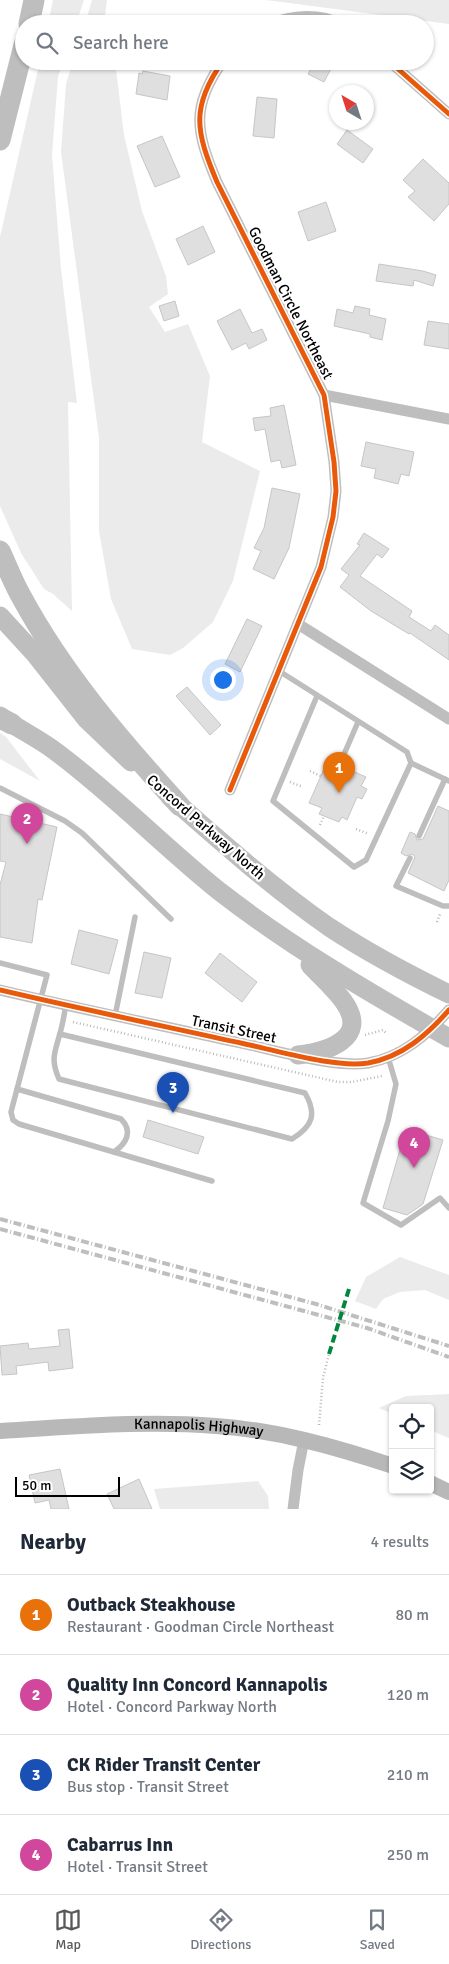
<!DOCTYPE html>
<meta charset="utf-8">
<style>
:root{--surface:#fff;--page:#f2f2f3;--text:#1f2937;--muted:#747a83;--line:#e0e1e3;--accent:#595959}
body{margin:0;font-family:Signika,sans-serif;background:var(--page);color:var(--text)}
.controls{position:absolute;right:15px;bottom:15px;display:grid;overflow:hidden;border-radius:5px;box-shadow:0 1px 4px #0004}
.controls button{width:45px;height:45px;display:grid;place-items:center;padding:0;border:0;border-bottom:1px solid var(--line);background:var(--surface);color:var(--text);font:25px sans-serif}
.compass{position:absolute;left:329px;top:85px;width:45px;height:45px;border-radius:50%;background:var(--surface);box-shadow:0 1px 4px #0004;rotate:321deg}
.scale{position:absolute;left:15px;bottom:12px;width:105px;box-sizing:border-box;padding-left:5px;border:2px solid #000;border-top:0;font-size:14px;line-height:18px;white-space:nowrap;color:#000;-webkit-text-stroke:4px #fff;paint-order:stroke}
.you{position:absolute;left:222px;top:679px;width:18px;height:18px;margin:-12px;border:4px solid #fff;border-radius:50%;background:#1a73e8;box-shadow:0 0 0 8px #1a73e833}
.badge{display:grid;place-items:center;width:32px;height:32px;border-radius:50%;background:var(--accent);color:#fff;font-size:16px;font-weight:700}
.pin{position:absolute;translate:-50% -41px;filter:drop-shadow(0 1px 2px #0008)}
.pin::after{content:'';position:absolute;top:26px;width:18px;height:15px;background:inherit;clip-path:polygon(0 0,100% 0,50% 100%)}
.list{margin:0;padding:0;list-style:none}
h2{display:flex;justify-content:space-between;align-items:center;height:65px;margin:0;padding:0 20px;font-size:21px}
h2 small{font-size:16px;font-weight:400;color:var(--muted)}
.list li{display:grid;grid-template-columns:32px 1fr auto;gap:15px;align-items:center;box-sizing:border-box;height:80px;padding:0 20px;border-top:1px solid var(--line)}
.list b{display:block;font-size:19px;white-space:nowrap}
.list p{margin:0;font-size:16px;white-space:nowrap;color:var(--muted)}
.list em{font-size:16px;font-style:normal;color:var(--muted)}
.icon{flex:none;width:28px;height:28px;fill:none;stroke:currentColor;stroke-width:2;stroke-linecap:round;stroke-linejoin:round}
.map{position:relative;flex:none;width:449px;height:1509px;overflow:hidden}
.search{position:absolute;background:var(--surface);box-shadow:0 1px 4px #0004;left:15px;right:15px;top:15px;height:55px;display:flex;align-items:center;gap:12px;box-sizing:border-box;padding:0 18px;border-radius:28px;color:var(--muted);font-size:19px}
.sheet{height:385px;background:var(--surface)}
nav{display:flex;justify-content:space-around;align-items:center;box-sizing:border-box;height:70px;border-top:1px solid var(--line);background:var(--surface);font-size:14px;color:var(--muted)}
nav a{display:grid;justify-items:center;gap:2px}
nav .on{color:var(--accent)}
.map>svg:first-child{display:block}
</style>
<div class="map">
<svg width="449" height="1509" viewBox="0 0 449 1509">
<rect width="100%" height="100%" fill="#fff"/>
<!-- green -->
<g fill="#ebebeb">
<polygon points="53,0 84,0 76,24 48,24"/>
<polygon points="92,0 107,0 104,24 85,24"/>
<polygon points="266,0 449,0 449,24"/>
<polygon points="40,61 63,61 58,77 52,155 61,269 77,403 68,402 72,611 53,594 44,589 21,553 0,506 0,237"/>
<polygon points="73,61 115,61 124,135 142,211 166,276 168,294 149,307 165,332 188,324 210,376 202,442 260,471 233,581 213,622 183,648 170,655 132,649 111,599 99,531 99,438 61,152 66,84"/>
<polygon points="0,733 6,737 40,781 0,759"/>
<polygon points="400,1257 449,1275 449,1300 425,1290 400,1292 383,1299 376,1309 355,1301 366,1277"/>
<polygon points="449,1394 449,1438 430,1430 430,1408 393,1408 393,1414 379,1408 406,1396"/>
<polygon points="258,1481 268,1496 269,1509 160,1509 154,1489"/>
</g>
<!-- building -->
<g fill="#dfdfdf" stroke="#c6c6c6">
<polygon points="315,61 335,61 324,82 308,74"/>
<polygon points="143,71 170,76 167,100 136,94 139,73 142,74"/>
<polygon points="257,97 277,99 274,138 253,136"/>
<polygon points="347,130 373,149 363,163 337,144"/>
<polygon points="162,136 180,177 155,187 137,146"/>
<polygon points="423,159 449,183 449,204 434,221 408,197 415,191 403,180"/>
<polygon points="326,202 336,231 308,241 298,212"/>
<polygon points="203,226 215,252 188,265 176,239"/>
<polygon points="379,264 423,271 436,275 433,286 414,280 413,286 376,281"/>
<polygon points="175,301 179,316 164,321 159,306"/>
<polygon points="355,306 370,309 369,315 386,319 382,340 370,337 370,334 334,326 337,309 353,313"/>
<polygon points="240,309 252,333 262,329 267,340 249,349 246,343 232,350 217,321"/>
<polygon points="428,321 449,324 449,349 424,345"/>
<polygon points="284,405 296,465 282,468 280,460 271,462 265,429 255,431 253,418 271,416 270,408"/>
<polygon points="366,442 414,452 409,476 401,474 398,484 374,478 376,469 361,466"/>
<polygon points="272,488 300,494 289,548 274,579 253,569 261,551 254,548 264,528"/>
<polygon points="364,533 389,549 382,558 377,554 360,576 412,611 409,617 431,631 435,625 449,635 449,660 410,633 409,634 371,611 340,587 349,575 341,569 360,545 357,544"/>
<polygon points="247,619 262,626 240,672 225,664"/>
<polygon points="187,687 221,725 210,735 176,696"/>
<polygon points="328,760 366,777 361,786 367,789 362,799 357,797 347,820 342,817 339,822 319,814 322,808 309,803"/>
<polygon points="438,806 449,811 449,880 444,891 408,873 415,857 412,854 406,856 401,853 410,832 415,834 417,840 423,839"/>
<polygon points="0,814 57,827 42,900 38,899 32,943 0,937 0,885 6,862 0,861"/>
<polygon points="79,930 118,940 109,974 71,964"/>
<polygon points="144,952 171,958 162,998 135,993"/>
<polygon points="220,953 257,982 242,1002 205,973"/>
<polygon points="148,1120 204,1137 198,1154 143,1137"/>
<polygon points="406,1129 443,1140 423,1204 407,1215 383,1208"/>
<polygon points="69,1329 73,1368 49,1371 48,1362 16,1366 17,1374 2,1375 0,1346 28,1343 29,1349 60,1346 58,1330"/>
<polygon points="60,1469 69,1509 51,1509 49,1500 35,1503 29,1475"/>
<polygon points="139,1479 152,1509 114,1509 107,1494"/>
</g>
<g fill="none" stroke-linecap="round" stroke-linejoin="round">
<!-- path -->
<g stroke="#b9b9b9" stroke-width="2.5" stroke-dasharray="1 2.5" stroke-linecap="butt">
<polyline points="310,771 321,776"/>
<polyline points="290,782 303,787"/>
<polyline points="320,825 324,816"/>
<polyline points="356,829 369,834"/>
<polyline points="437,922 440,914"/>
<polyline points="73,1022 338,1082 352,1082 382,1076"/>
<polyline points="365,1035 383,1030 387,1034"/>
<polyline points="319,1425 323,1378 329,1354"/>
</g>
<!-- service -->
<g stroke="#bebebe" stroke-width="5.5">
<polyline points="279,671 407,752 411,763 366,860 354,867 273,801 317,696"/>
<polyline points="345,752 358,722"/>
<polyline points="411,763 449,781"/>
<polyline points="0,788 65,821 82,833 171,919"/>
<polyline points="419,836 445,779"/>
<polyline points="410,858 396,886 443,906 449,906"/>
<polyline points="0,963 47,975 11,1112 13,1120 19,1124 212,1181"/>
<polyline points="115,1016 135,917"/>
<path d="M60,1034L305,1093C317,1114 313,1126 292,1139L59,1079C50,1058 55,1053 60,1033C63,1024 64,1014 66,1005"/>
<polyline points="388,1057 396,1084 388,1121 363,1203 401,1225 440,1198 449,1208"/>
<path d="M17,1089L121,1119C133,1131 127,1143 114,1152"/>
</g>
<!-- minor -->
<g stroke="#bebebe" stroke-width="11">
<path d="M270,24C292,15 319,13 341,24"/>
<path d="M223,61C190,107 196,132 217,182L324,395L334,462L336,491L333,517L321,567L230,790"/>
<polyline points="389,61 449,114"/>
<polyline points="324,395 449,419"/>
<polyline points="298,624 449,719"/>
<path d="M0,990C81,1009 163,1026 245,1044C279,1051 334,1068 368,1063C402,1057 427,1035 449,1010"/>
<polyline points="293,1509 298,1470 304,1440"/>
</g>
<!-- secondary -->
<g stroke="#b8b8b8" stroke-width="16">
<path id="s1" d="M0,1431C72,1427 144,1420 216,1426C276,1430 336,1447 393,1466"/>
<polyline points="430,1483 449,1492"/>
</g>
<!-- trunk -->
<g stroke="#bebebe" stroke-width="19">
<polyline points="0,616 35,654 87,720 131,762"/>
<path d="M0,716C18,729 38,738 55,751C113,794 163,846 219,891C291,947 370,993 449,1038"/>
<path d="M170,797C221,842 273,888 329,927C367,952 408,974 449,994"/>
<path d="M298,1055C326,1052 370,1039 344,1002C335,989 321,977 310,965"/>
</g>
<!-- motorway -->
<g stroke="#bebebe" stroke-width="21">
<polyline points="29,24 34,0"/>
<polyline points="0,140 24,45"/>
<path d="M0,551C7,566 13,582 21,596C63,674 121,741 180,806"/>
<polyline points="0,718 12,724"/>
</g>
<!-- rail -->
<g stroke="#bebebe" stroke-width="4" stroke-dasharray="8 2.5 1 2.5" stroke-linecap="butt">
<polyline points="0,1219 316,1304 449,1346"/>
<polyline points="0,1229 367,1328 449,1357"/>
</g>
<!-- quiet -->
<polyline stroke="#00873e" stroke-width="4" stroke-dasharray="8 4" stroke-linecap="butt" points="329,1354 349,1289"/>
<!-- cycleway casing -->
<g stroke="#fff" stroke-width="8">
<g id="cycleway">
<path d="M223,61C190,107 196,132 217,182L324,395L334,462L336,491L333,517L321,567L230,790"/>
<polyline points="389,61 449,114"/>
<path d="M0,990C81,1009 163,1026 245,1044C279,1051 334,1068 368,1063C402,1057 427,1035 449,1010"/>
</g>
</g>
<!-- cycleway -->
<use href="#cycleway" stroke="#e8590c" stroke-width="5"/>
</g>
<g text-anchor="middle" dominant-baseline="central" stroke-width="4.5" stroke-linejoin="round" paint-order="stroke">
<!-- street labels -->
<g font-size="15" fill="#000" stroke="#fff">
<text transform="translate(291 303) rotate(63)">Goodman Circle Northeast</text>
<text transform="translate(206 827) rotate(41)">Concord Parkway North</text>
<text transform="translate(234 1029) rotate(12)">Transit Street</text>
<text stroke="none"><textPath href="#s1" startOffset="199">Kannapolis Highway</textPath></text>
</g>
</g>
</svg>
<div class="controls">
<button><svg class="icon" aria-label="locate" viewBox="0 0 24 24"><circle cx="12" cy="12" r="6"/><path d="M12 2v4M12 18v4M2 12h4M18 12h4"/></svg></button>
<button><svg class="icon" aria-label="layers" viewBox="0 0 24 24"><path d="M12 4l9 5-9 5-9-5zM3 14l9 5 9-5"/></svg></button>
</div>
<svg class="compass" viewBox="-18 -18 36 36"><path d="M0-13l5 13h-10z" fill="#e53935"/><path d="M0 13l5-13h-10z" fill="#747a83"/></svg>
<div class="scale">50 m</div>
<div class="you"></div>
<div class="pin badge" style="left:339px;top:793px;background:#e8710a">1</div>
<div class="pin badge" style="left:27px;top:844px;background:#d1479c">2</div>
<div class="pin badge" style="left:173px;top:1113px;background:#1a4fb4">3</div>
<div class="pin badge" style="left:414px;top:1168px;background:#d1479c">4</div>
<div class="search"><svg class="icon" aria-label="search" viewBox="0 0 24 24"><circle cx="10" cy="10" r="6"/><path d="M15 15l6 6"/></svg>Search here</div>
</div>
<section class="sheet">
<h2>Nearby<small>4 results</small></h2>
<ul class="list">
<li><span class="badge" style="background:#e8710a">1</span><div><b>Outback Steakhouse</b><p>Restaurant · Goodman Circle Northeast</p></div><em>80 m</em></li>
<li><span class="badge" style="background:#d1479c">2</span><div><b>Quality Inn Concord Kannapolis</b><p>Hotel · Concord Parkway North</p></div><em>120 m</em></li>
<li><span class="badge" style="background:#1a4fb4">3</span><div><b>CK Rider Transit Center</b><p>Bus stop · Transit Street</p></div><em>210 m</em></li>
<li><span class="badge" style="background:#d1479c">4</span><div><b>Cabarrus Inn</b><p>Hotel · Transit Street</p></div><em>250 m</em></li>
</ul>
</section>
<nav>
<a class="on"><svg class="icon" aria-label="map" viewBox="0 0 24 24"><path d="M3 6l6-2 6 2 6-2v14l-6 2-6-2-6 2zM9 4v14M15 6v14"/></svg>Map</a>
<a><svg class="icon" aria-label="directions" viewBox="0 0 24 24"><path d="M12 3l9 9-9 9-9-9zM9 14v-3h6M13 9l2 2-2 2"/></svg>Directions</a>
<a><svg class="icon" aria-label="saved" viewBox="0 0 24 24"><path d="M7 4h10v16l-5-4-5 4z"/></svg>Saved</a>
</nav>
